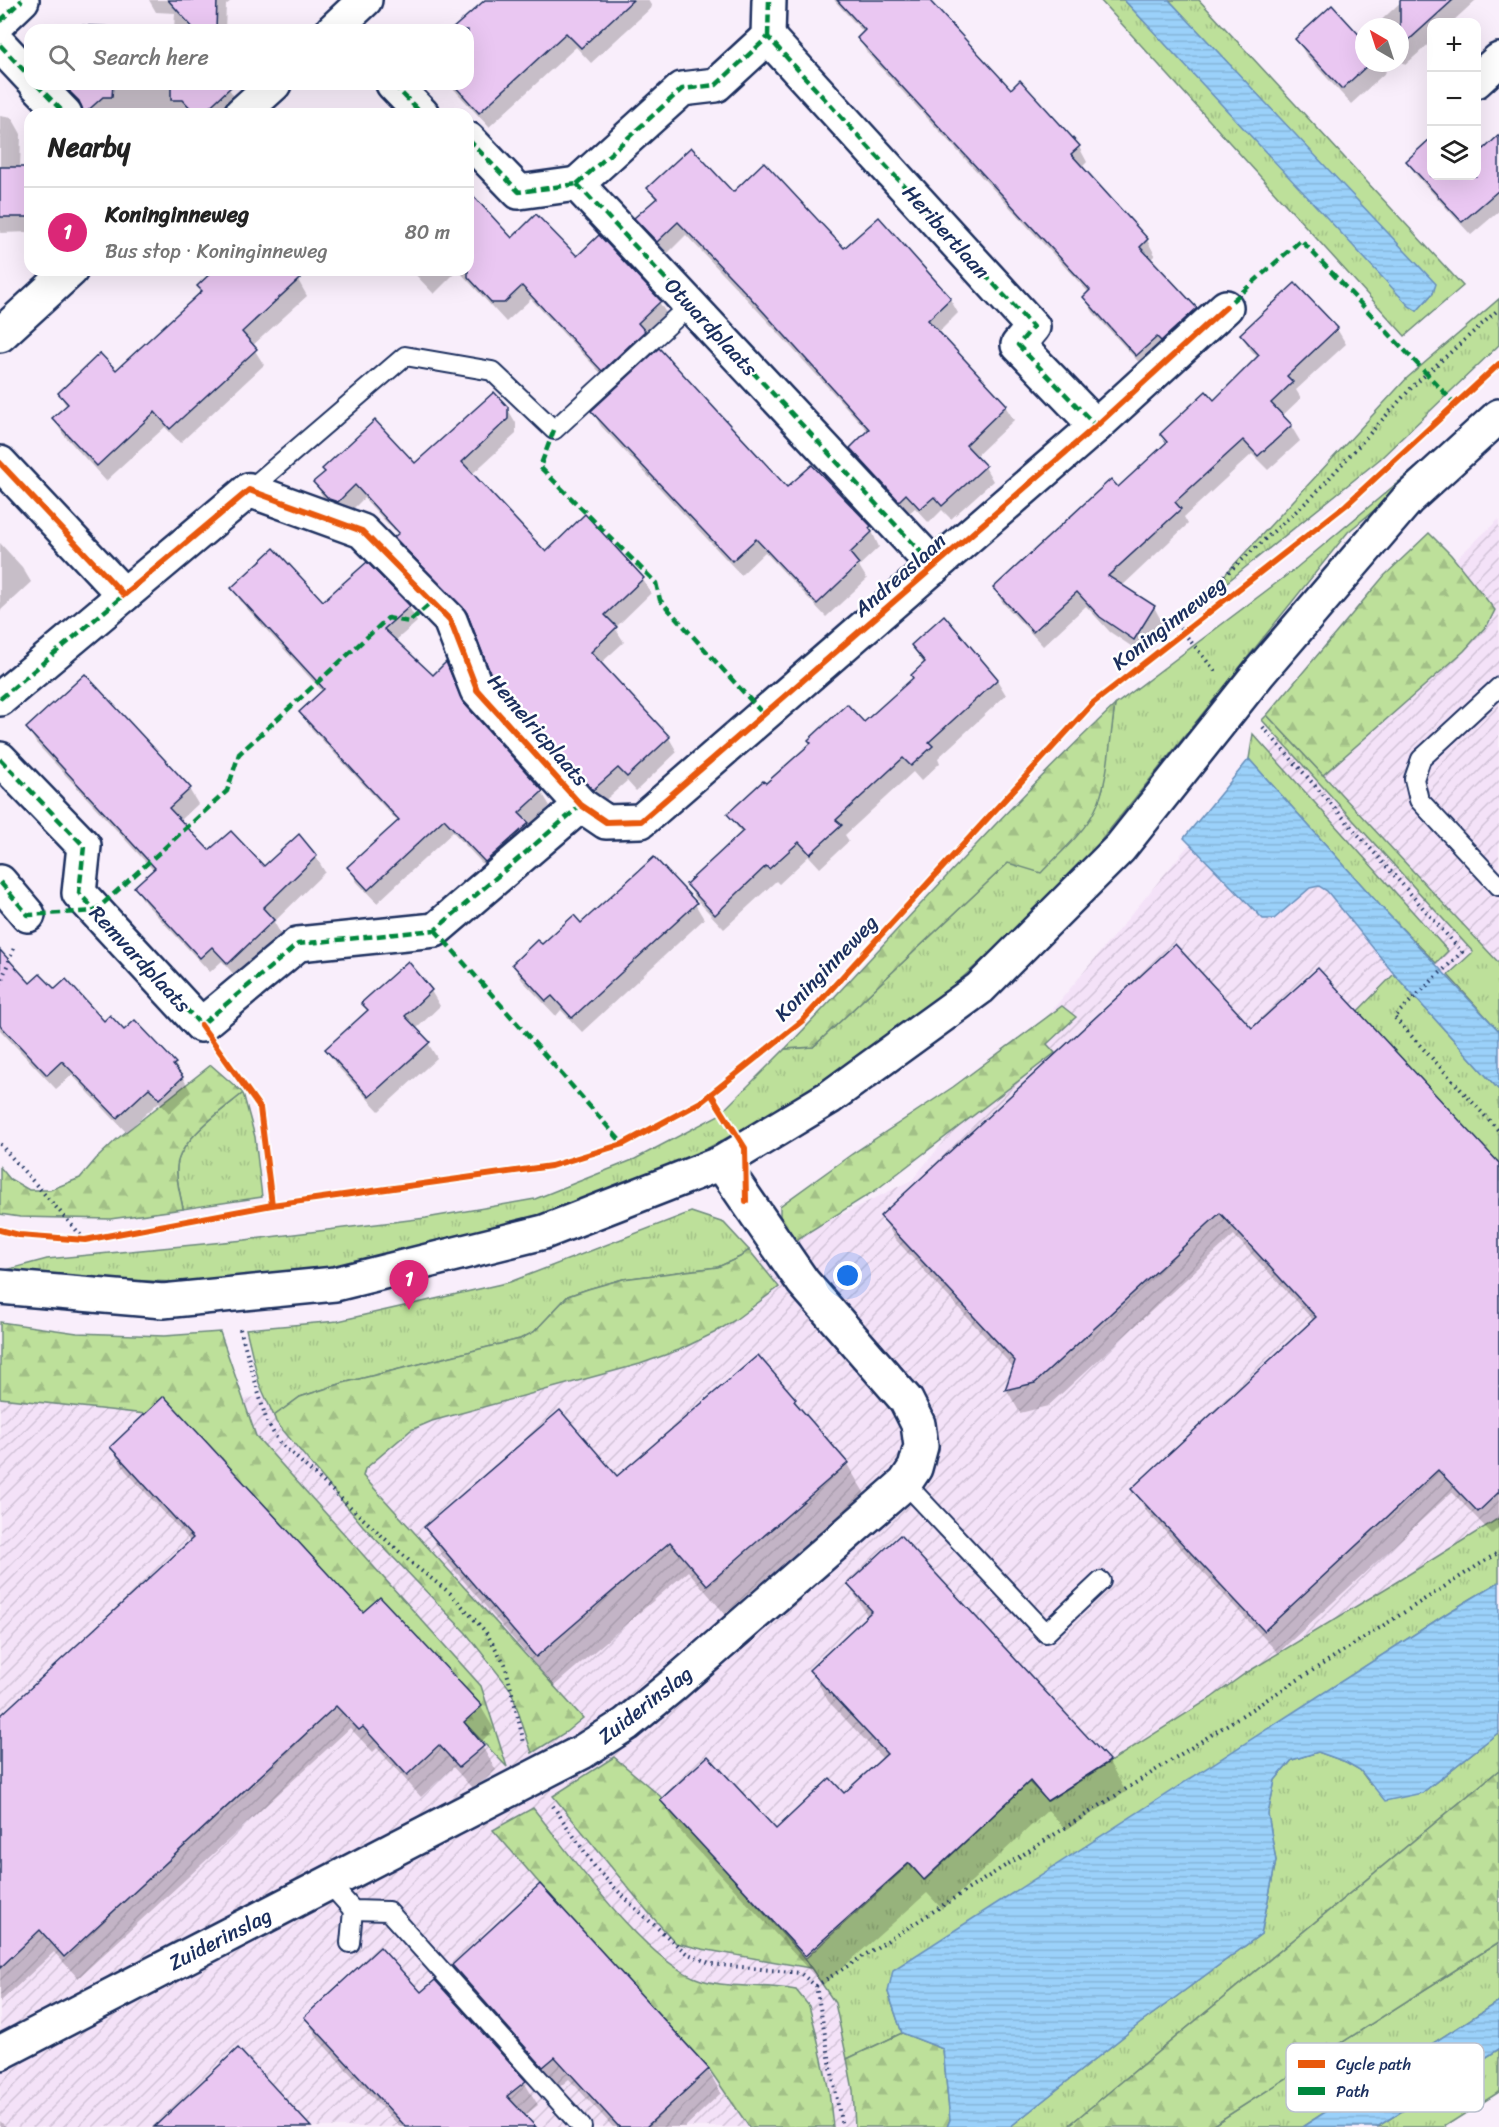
<!DOCTYPE html>
<meta charset="utf-8">
<style>
:root{--surface:#fff;--page:#f6f6f6;--text:#222;--muted:#767676;--line:#e0e0e0;--accent:#db2777}
body{margin:0;font-family:Sriracha,sans-serif;background:var(--page);color:var(--text)}
.controls{position:absolute;right:18px;top:18px;display:grid;overflow:hidden;border-radius:12px;box-shadow:0 6px 24px #0002}
.controls button{width:54px;height:54px;display:grid;place-items:center;padding:0;border:0;border-bottom:2px solid var(--line);background:var(--surface);color:var(--text);font:30px sans-serif}
.compass{position:absolute;left:1355px;top:18px;width:54px;height:54px;border-radius:50%;background:var(--surface);box-shadow:0 6px 24px #0002;rotate:321deg}
.you{position:absolute;left:848px;top:1276px;width:21px;height:21px;margin:-15px;border:4px solid #fff;border-radius:50%;background:#1a73e8;box-shadow:0 0 0 9px #1a73e833}
.badge{display:grid;place-items:center;width:39px;height:39px;border-radius:50%;background:var(--accent);color:#fff;font-size:20px;font-weight:700}
.pin{position:absolute;translate:-50% -50px;filter:drop-shadow(0 2px 3px #0008)}
.pin::after{content:'';position:absolute;top:32px;width:21px;height:18px;background:inherit;clip-path:polygon(0 0,100% 0,50% 100%)}
.list{margin:0;padding:0;list-style:none}
h2{display:flex;justify-content:space-between;align-items:center;height:78px;margin:0;padding:0 24px;font-size:26px}
h2 small{font-size:20px;font-weight:400;color:var(--muted)}
.list li{display:grid;grid-template-columns:39px 1fr auto;gap:18px;align-items:center;box-sizing:border-box;height:90px;padding:0 24px;border-top:2px solid var(--line)}
.list b{display:block;font-size:22px;white-space:nowrap}
.list p{margin:0;font-size:20px;white-space:nowrap;color:var(--muted)}
.list em{font-size:20px;font-style:normal;color:var(--muted)}
.icon{flex:none;width:33px;height:33px;fill:none;stroke:currentColor;stroke-width:2;stroke-linecap:round;stroke-linejoin:round}
.map{position:relative;flex:none;width:1499px;height:2127px;overflow:hidden}
.search{position:absolute;background:var(--surface);box-shadow:0 6px 24px #0002;left:24px;top:24px;width:450px;height:66px;display:flex;align-items:center;gap:15px;box-sizing:border-box;padding:0 21px;border-radius:18px;color:var(--muted);font-size:22px}
.panel{position:absolute;background:var(--surface);box-shadow:0 6px 24px #0002;left:24px;top:108px;width:450px;height:168px;border-radius:18px}
.map>svg:first-child{display:block}
</style>
<div class="map">
<svg width="1499" height="2127" viewBox="0 0 1499 2127">
<defs>
<pattern id="industrial-furrows" width="10" height="10" patternUnits="userSpaceOnUse" patternTransform="scale(1.5)"><rect width="10" height="10" fill="#f4e2f8"/><path d="M-1 1l2-2M0 10L10 0M9 11l2-2" fill="none" stroke="#d1c2d7"/></pattern>
<pattern id="grass-tufts" width="24" height="20" patternUnits="userSpaceOnUse" patternTransform="scale(1.5)"><rect width="24" height="20" fill="#bde09a"/><path d="M3 7l-1-3M5 7V3M7 7l1-3M15 17l-1-3M17 17v-4M19 17l1-3" fill="none" stroke="#a2c087"/></pattern>
<pattern id="forest-firs" width="22" height="20" patternUnits="userSpaceOnUse" patternTransform="scale(1.5)"><rect width="22" height="20" fill="#bde09a"/><path d="M5 1l3.5 6h-7zM16 11l3.5 6h-7z" fill="#a2c087"/></pattern>
<pattern id="water-rules" width="6" height="5" patternUnits="userSpaceOnUse" patternTransform="scale(1.5)"><rect width="6" height="5" fill="#9bd1fa"/><path d="M0 2.5h6" fill="none" stroke="#85b4d9"/></pattern>
</defs>
<rect width="100%" height="100%" fill="#f9eefb"/>
<filter id="ink" filterUnits="userSpaceOnUse"><feTurbulence type="fractalNoise" baseFrequency=".0167" numOctaves="2"/><feDisplacementMap in="SourceGraphic" scale="12" xChannelSelector="R" yChannelSelector="G"/><feConvolveMatrix kernelMatrix="1 2 1 2 8 2 1 2 1" color-interpolation-filters="sRGB"/></filter>
<g filter="url(#ink)">
<!-- industrial -->
<polygon fill="url(#industrial-furrows)" points="1499,519 1499,1941 1145,2127 0,2127 0,1368 233,1402 658,1304 912,1180 1320,686"/>
<!-- grass -->
<g fill="url(#grass-tufts)" stroke="#6c887c" stroke-width="1.5">
<polygon points="1100,0 1124,0 1417,311 1433,293 1435,284 1169,0 1199,0 1463,286 1405,336"/>
<polygon points="1499,299 1499,345 1380,459 1226,583 1206,595 1407,378"/>
<polygon points="1415,468 1419,473 1348,532 1095,848 1036,911 941,997 865,1055 776,1111 688,1159 600,1195 501,1227 404,1254 298,1272 175,1282 73,1278 6,1270 47,1259 245,1240 426,1218 535,1199 635,1159 719,1115 785,1049 813,1047 1008,863 1095,809 1103,788 1115,705 1295,569"/>
<polygon points="1267,715 1499,963 1499,1031 1448,975 1473,952 1262,720"/>
<polygon points="1253,734 1448,951 1436,963 1385,911 1249,759"/>
<polygon points="1394,974 1499,1090 1499,1180 1349,1020"/>
<path d="M243,1093L255,1137L262,1197L183,1209C181,1196 175,1179 177,1166C180,1139 223,1110 243,1093Z"/>
<polygon points="691,1212 724,1223 749,1250 740,1257 718,1267 623,1279 588,1289 568,1296 534,1332 520,1339 343,1383 300,1397 274,1416 259,1383 246,1329 338,1321 510,1282"/>
<polygon points="1499,1518 1499,1582 1449,1612 1034,1881 888,1992 902,2033 847,2059 835,2003 805,1959 909,1864 925,1880 1029,1782 1048,1801 1211,1698 1246,1673 1398,1581"/>
<polygon points="1499,1732 1499,1770 1067,2127 1010,2127 1138,2025 1261,1934 1276,1861 1268,1814 1275,1780 1292,1760 1318,1752 1346,1762 1360,1770 1371,1785 1422,1793"/>
<polygon points="1499,1942 1499,2001 1302,2127 1210,2127"/>
<polygon points="1499,2049 1499,2092 1444,2127 1377,2127"/>
</g>
<!-- forest -->
<g fill="url(#forest-firs)" stroke="#6c887c" stroke-width="1.5">
<polygon points="1429,533 1451,555 1495,610 1488,624 1464,651 1323,775 1267,715 1384,576"/>
<path d="M1115,705C1110,735 1109,783 1095,810C1083,834 1060,853 1041,873L1008,863L813,1047L785,1049C895,935 999,814 1115,705Z"/>
<polygon points="1062,1006 1076,1017 1047,1044 1055,1053 876,1190 793,1242 780,1216 780,1206 852,1154 953,1087"/>
<path d="M211,1065L243,1093C223,1110 180,1139 177,1166C175,1179 181,1196 183,1209L110,1219L20,1217L0,1214V1167L10,1179L29,1190H50L80,1178L96,1159L117,1139Z"/>
<polygon points="749,1250 779,1287 735,1320 714,1333 679,1350 640,1364 432,1421 411,1430 365,1469 363,1476 583,1718 566,1732 532,1753 511,1690 466,1633 363,1526 276,1422 274,1416 300,1397 343,1383 520,1339 534,1332 568,1296 588,1289 623,1279 718,1267 740,1257"/>
<polygon points="0,1322 77,1333 164,1336 220,1332 256,1436 481,1686 507,1767 344,1598 182,1418 0,1398"/>
<polygon points="614,1757 660,1796 805,1959 810,1968 702,1949 676,1943 648,1912 553,1796"/>
<polygon points="1499,1770 1499,1942 1210,2127 1067,2127"/>
<path d="M533,1808C570,1854 646,1964 701,1980C732,1989 765,1984 796,1990L809,2006L815,2028L829,2091L833,2127H749L709,2069L540,1884L493,1830Z"/>
<polygon points="902,2033 943,2049 950,2120 947,2127 855,2127 853,2090 847,2059"/>
</g>
<!-- water -->
<g fill="url(#water-rules)" stroke="#6890bc" stroke-width="1.5">
<polygon points="1124,0 1169,0 1436,284 1433,293 1417,311 1409,306"/>
<polygon points="1249,759 1385,911 1499,1031 1499,1090 1394,974 1327,891 1319,886 1310,888 1274,919 1263,919 1184,838"/>
<polygon points="1499,1582 1499,1732 1422,1793 1385,1801 1360,1770 1346,1762 1318,1752 1292,1760 1275,1780 1268,1814 1276,1861 1261,1934 1138,2025 1010,2127 947,2127 950,2120 943,2049 902,2033 888,1992 893,1970 1449,1612"/>
<polygon points="1499,2001 1499,2049 1377,2127 1302,2127"/>
</g>
<!-- shadow -->
<g fill="#0003">
<polygon points="149,0 232,0 226,5 225,30 174,30 175,13 156,12"/>
<polygon points="487,0 648,0 652,7 591,63 576,47 489,127 449,84 468,84 468,30 454,30"/>
<polygon points="834,0 927,0 1011,91 1079,147 1087,162 1081,168 1147,240 1155,255 1150,260 1196,309 1204,324 1146,370 1093,312 1084,297 1089,293 867,53 859,38 864,33"/>
<polygon points="1403,0 1476,0 1452,22 1432,22 1432,41 1405,65 1400,59 1400,27 1375,26"/>
<polygon points="1297,39 1364,43 1364,63 1381,63 1386,72 1351,104 1306,55"/>
<polygon points="62,84 226,84 238,103 227,114 112,112 109,114 86,114 68,94"/>
<polygon points="0,116 12,118 21,134 20,169 30,169 30,232 0,233"/>
<polygon points="1499,137 1499,211 1471,235 1416,175 1408,161 1432,140 1432,176 1476,176 1484,151"/>
<polygon points="649,188 732,194 844,250 950,299 958,313 938,333 1005,406 1014,420 975,457 985,467 993,481 951,519 942,510 929,523 915,508 908,514 860,463 852,449 868,431 758,311 686,235 666,255 644,232 636,218 656,200"/>
<polygon points="468,193 512,240 577,259 659,302 668,316 611,384 531,299 506,322 458,270 434,294 411,270 468,270"/>
<polygon points="208,270 289,270 298,280 307,296 252,346 264,365 180,443 165,427 106,481 63,434 54,419 67,407 59,393 116,372 203,292 199,286 211,275"/>
<polygon points="1337,329 1346,344 1296,390 1301,398 1282,416 1291,426 1300,441 1268,470 1252,454 1184,517 1188,524 1121,587 1154,607 1162,622 1143,654 1110,632 1086,606 1043,646 1003,603 994,588 1118,489 1167,444 1162,434 1214,402 1258,358 1250,349 1241,334"/>
<polygon points="507,408 516,423 516,434 472,474 546,554 642,578 651,593 615,628 624,642 600,664 669,738 677,752 636,791 627,781 602,803 503,694 495,679 473,622 405,552 396,537 399,536 364,498 346,516 339,513 323,497 315,483 415,466"/>
<polygon points="593,412 870,527 879,547 859,566 867,579 826,617 765,552 741,575 601,426"/>
<polygon points="0,543 22,567 31,582 0,611"/>
<polygon points="367,564 409,607 417,622 395,641 433,677 446,664 466,708 541,791 550,806 529,826 536,838 494,876 453,832 377,903 357,882 349,868 399,823 309,726 301,712 323,692 241,602 233,588 323,603"/>
<polygon points="912,646 997,680 1006,695 938,758 940,763 921,781 913,772 845,835 849,841 820,868 809,856 779,884 776,881 724,929 696,899 687,884 742,834 729,815 766,785 864,724 915,679 924,664"/>
<polygon points="28,728 189,789 198,804 180,821 209,853 264,868 299,837 316,857 325,872 274,922 282,936 237,978 222,961 210,972 145,903 136,888 154,871 36,743"/>
<polygon points="695,904 704,919 582,1032 561,1010 556,1016 522,980 513,965 542,946 581,925"/>
<polygon points="0,952 30,985 55,992 175,1064 191,1092 169,1113 159,1102 126,1132 72,1075 56,1089 0,1030"/>
<polygon points="431,991 440,1006 416,1029 428,1043 437,1058 379,1111 336,1065 327,1049 368,1012 363,1003"/>
<polygon points="1499,1166 1499,1527 1492,1534 1452,1492 1278,1653 1147,1512 1133,1489 1314,1321 1234,1235 1048,1406 1020,1413 1007,1390 1014,1368 895,1239 882,1216"/>
<polygon points="795,1400 801,1411 847,1464 865,1494 725,1614 688,1571 554,1686 443,1557 426,1527 617,1479"/>
<polygon points="111,1447 363,1614 481,1707 494,1729 480,1743 496,1770 473,1789 453,1767 421,1797 377,1748 373,1752 350,1728 78,1978 54,1952 0,2002 0,1718 191,1542 125,1470"/>
<polygon points="900,1538 1109,1762 1126,1792 1066,1830 1048,1810 942,1909 927,1893 823,1985 679,1830 662,1800 776,1831 844,1795 883,1759 828,1701 811,1670 868,1617 849,1585"/>
<polygon points="540,1886 708,2070 721,2093 685,2127 613,2127 569,2079 557,2089 467,1988 453,1965"/>
<polygon points="306,2017 524,2082 538,2105 524,2116 533,2127 400,2127 319,2040"/>
<polygon points="0,2121 6,2127 0,2127"/>
</g>
<!-- building -->
<g fill="#eac7f2" stroke="#1b2f5e" stroke-width="1.5">
<polygon points="168,0 217,0 216,30 195,30"/>
<polygon points="485,0 633,0 581,48 566,33 479,113 453,84 468,84 468,30 451,30"/>
<polygon points="837,0 929,0 1011,89 1020,80 1080,146 1071,154 1148,239 1140,247 1197,308 1161,341 1157,337 1136,356 1083,297 1090,290 857,38 865,30"/>
<polygon points="1400,0 1453,0 1400,48"/>
<polygon points="1332,5 1364,40 1364,63 1370,63 1342,89 1295,39"/>
<polygon points="72,25 114,27 114,30 72,30"/>
<polygon points="70,84 113,84 112,97 103,97 84,114 79,101 70,92"/>
<polygon points="171,84 228,84 231,87 202,114 196,114 183,100 171,100"/>
<polygon points="1499,135 1499,190 1462,222 1406,161 1431,138 1431,176 1476,176 1476,141 1484,149"/>
<polygon points="691,147 733,192 764,162 844,248 879,217 951,298 928,320 1007,405 966,445 986,466 942,506 934,497 920,509 906,494 899,501 850,448 869,429 749,296 678,222 657,242 634,218 657,198 647,188"/>
<rect x="0" y="167" width="30" height="50"/>
<polygon points="468,190 512,238 536,214 577,256 599,235 661,301 638,323 645,331 602,371 522,286 504,303 492,303 468,277"/>
<polygon points="214,270 309,270 242,332 257,349 244,361 170,429 155,412 97,466 52,418 68,404 58,393 100,353 116,370 202,291 197,286"/>
<polygon points="1295,283 1338,328 1287,376 1293,382 1271,403 1292,425 1258,456 1243,440 1175,502 1181,509 1108,576 1155,606 1134,640 1100,617 1077,592 1033,632 993,588 1111,479 1118,487 1167,442 1160,434 1206,391 1214,400 1259,355 1240,334"/>
<polygon points="659,348 787,487 812,465 871,526 869,528 872,532 850,553 859,564 817,604 756,539 732,561 591,411"/>
<polygon points="494,392 508,407 508,419 462,462 546,552 585,514 644,578 605,615 617,627 591,652 670,737 627,777 618,768 593,790 493,680 467,613 394,537 399,533 355,485 338,502 329,499 313,482 325,472 322,469 375,420 415,463"/>
<polygon points="274,548 323,601 367,562 410,606 384,629 433,675 446,662 463,702 543,791 519,813 529,823 485,862 444,819 368,890 347,867 399,820 299,712 324,689 231,588"/>
<polygon points="944,615 998,679 929,742 933,746 911,766 903,758 836,820 842,825 810,854 799,842 769,869 766,866 715,915 686,884 743,831 727,814 763,781 766,783 811,743 808,740 847,704 864,722 913,678 911,675 925,662 911,645"/>
<polygon points="85,674 191,788 169,808 209,850 231,831 264,866 299,834 317,856 263,908 274,920 228,964 212,947 200,958 134,887 155,868 26,728"/>
<polygon points="654,857 697,903 572,1018 552,996 546,1001 512,964 537,940 542,944 574,915 581,923"/>
<polygon points="1175,944 1252,1028 1318,968 1499,1163 1499,1492 1478,1512 1438,1470 1264,1631 1131,1489 1316,1317 1220,1213 1035,1383 1005,1390 1015,1361 880,1216"/>
<polygon points="0,950 30,983 40,974 55,989 66,979 104,1021 110,1015 124,1030 135,1020 176,1063 173,1065 183,1077 160,1099 149,1088 117,1118 62,1061 47,1075 0,1025"/>
<polygon points="408,961 432,990 405,1016 430,1042 369,1097 325,1049 368,1010 361,1003"/>
<polygon points="758,1355 796,1399 794,1401 848,1463 707,1585 670,1542 536,1657 424,1527 560,1410 617,1476"/>
<polygon points="164,1396 363,1612 380,1597 482,1706 464,1722 484,1746 459,1767 439,1745 407,1775 363,1727 359,1730 336,1706 64,1957 40,1930 0,1968 0,1716 193,1538 110,1447"/>
<polygon points="900,1535 1110,1761 1047,1801 1030,1781 924,1880 909,1863 805,1956 660,1800 708,1756 776,1829 830,1778 844,1793 887,1754 809,1670 872,1611 847,1584"/>
<polygon points="540,1884 709,2069 646,2127 619,2127 555,2057 543,2067 452,1965"/>
<polygon points="380,1947 421,1992 435,1980 526,2081 507,2096 536,2127 406,2127 304,2017"/>
<polygon points="238,2048 311,2127 154,2127"/>
</g>
<g fill="none" stroke-linecap="round" stroke-linejoin="round">
<!-- service casing -->
<g stroke="#1b2f5e" stroke-width="22">
<g id="service">
<polyline points="249,490 405,356 492,371 554,430 690,305"/>
<polyline points="1499,687 1421,759 1414,779 1419,800 1499,886"/>
<polyline points="905,1483 1046,1633 1101,1581"/>
<polyline points="329,1883 353,1910 388,1911 582,2127"/>
<polyline points="350,1943 353,1910"/>
</g>
</g>
<!-- minor casing -->
<g stroke="#1b2f5e" stroke-width="38">
<g id="minor">
<polyline points="0,21 22,0"/>
<polyline points="333,30 365,0"/>
<polyline points="768,37 769,0"/>
<polyline points="0,45 30,77"/>
<polyline points="1476,81 1499,60"/>
<polyline points="36,84 65,114"/>
<polyline points="393,84 422,114"/>
<polyline points="241,114 274,84"/>
<polyline points="468,139 519,192 577,184"/>
<polyline points="577,184 682,89 716,85 768,37 1033,327 1018,345 1096,426"/>
<polyline points="577,184 935,567"/>
<polyline points="0,335 71,270"/>
<polyline points="0,463 124,595 249,490 362,531 450,620 477,690 581,805 606,822 641,821 1096,426 1226,307"/>
<polyline points="0,699 124,595"/>
<polyline points="0,759 84,846 79,893 201,1025 298,944 435,930 581,805"/>
<polyline points="0,882 28,915"/>
<polyline points="0,2053 582,1752 626,1724 672,1686 905,1483 915,1468 921,1446 918,1424 906,1400 803,1282 721,1163"/>
</g>
</g>
<!-- secondary casing -->
<g stroke="#1b2f5e" stroke-width="38">
<polyline id="secondary" points="0,1287 163,1301 335,1284 544,1232 721,1163 830,1097 980,988 1120,848 1259,673 1408,499 1499,416"/>
</g>
<!-- path -->
<g stroke="#1b2f5e" stroke-width="4" stroke-dasharray="1.5 4.5" stroke-linecap="butt">
<polyline points="1215,671 1174,621 1313,496 1413,386 1499,309"/>
<polyline points="1263,727 1462,952 1394,1017 1499,1131"/>
<polyline points="0,984 14,948"/>
<polyline points="0,1144 85,1240"/>
<polyline points="240,1329 267,1422 279,1442 415,1566 450,1593 485,1631 505,1664 524,1743"/>
<polyline points="553,1806 597,1870 637,1910 686,1953 712,1964 800,1973 816,1986 842,2127"/>
<polyline points="816,1986 1499,1552"/>
</g>
<!-- service -->
<use href="#service" stroke="#fff" stroke-width="18"/>
<!-- minor -->
<use href="#minor" stroke="#fff" stroke-width="33"/>
<!-- secondary -->
<use href="#secondary" stroke="#fff" stroke-width="33"/>
<!-- quiet -->
<g stroke="#00873e" stroke-width="4.5" stroke-dasharray="9 4.5" stroke-linecap="butt">
<polyline points="0,21 22,0"/>
<polyline points="337,26 340,30"/>
<polyline points="768,37 769,0"/>
<polyline points="0,45 30,77"/>
<polyline points="36,84 65,114"/>
<polyline points="393,84 422,114"/>
<polyline points="468,139 519,192 577,184"/>
<polyline points="577,184 682,89 716,85 768,37 1033,327 1018,345 1096,426"/>
<polyline points="577,184 935,567"/>
<polyline points="1222,310 1301,240 1455,404"/>
<polyline points="554,430 540,467 656,583 660,600 764,715"/>
<polyline points="0,699 124,595"/>
<polyline points="0,759 84,846 79,893 201,1025 298,944 435,930 581,805"/>
<polyline points="0,882 28,915 95,911 227,791 239,754 388,618 409,622 432,602"/>
<polyline points="435,930 623,1144"/>
</g>
<!-- cycleway casing -->
<g stroke="#fff" stroke-width="10">
<g id="cycleway">
<polyline points="0,463 124,595 249,490 362,531 450,620 477,690 581,805 606,822 641,821 1096,426 1226,307"/>
<polyline points="201,1025 260,1108 272,1205"/>
<polyline points="711,1094 745,1148 746,1201"/>
<polyline points="0,1230 19,1235 85,1240 272,1205 551,1166 623,1144 701,1102 802,1021 1093,703 1346,505 1499,364"/>
</g>
</g>
<!-- cycleway -->
<use href="#cycleway" stroke="#e8590c" stroke-width="6"/>
</g>
</g>
<g text-anchor="middle" dominant-baseline="central" stroke-width="5" stroke-linejoin="round" paint-order="stroke">
<!-- street labels -->
<g font-size="21" fill="#1b2f5e" stroke="#fff">
<text transform="translate(946 232) rotate(48)">Heribertlaan</text>
<text transform="translate(711 327) rotate(47)">Otwardplaats</text>
<text transform="translate(900 575) rotate(-41)">Andreaslaan</text>
<text transform="translate(1169 623) rotate(-38)">Koninginneweg</text>
<text transform="translate(538 730) rotate(49)">Hemelricplaats</text>
<text transform="translate(140 959) rotate(47)">Remvardplaats</text>
<text transform="translate(826 968) rotate(-46)">Koninginneweg</text>
<text transform="translate(645 1705) rotate(-38)">Zuiderinslag</text>
<text transform="translate(220 1939) rotate(-27)">Zuiderinslag</text>
</g>
</g>
<!-- legend -->
<rect x="1286" y="2043" width="198" height="69" rx="9" fill="#fff" stroke="#bbc1cf" stroke-width="1.5"/>
<rect x="1298" y="2060" width="27" height="8" fill="#e8590c"/>
<rect x="1298" y="2087" width="27" height="8" fill="#00873e"/>
<g font-size="16" fill="#1b2f5e">
<text x="1336" y="2070">Cycle path</text>
<text x="1336" y="2097">Path</text>
</g>
</svg>
<div class="controls">
<button>+</button>
<button>−</button>
<button><svg class="icon" aria-label="layers" viewBox="0 0 24 24"><path d="M12 4l9 5-9 5-9-5zM3 14l9 5 9-5"/></svg></button>
</div>
<svg class="compass" viewBox="-18 -18 36 36"><path d="M0-13l5 13h-10z" fill="#e53935"/><path d="M0 13l5-13h-10z" fill="#767676"/></svg>
<div class="you"></div>
<div class="pin badge" style="left:409px;top:1310px">1</div>
<div class="search"><svg class="icon" aria-label="search" viewBox="0 0 24 24"><circle cx="10" cy="10" r="6"/><path d="M15 15l6 6"/></svg>Search here</div>
<section class="panel">
<h2>Nearby<small></small></h2>
<ul class="list">
<li><span class="badge">1</span><div><b>Koninginneweg</b><p>Bus stop · Koninginneweg</p></div><em>80 m</em></li>
</ul>
</section>
</div>
